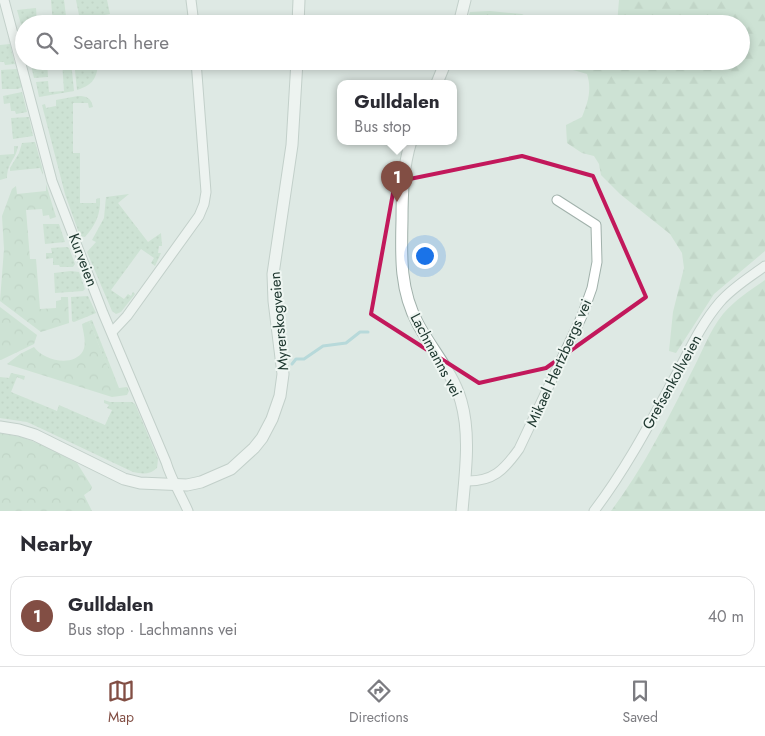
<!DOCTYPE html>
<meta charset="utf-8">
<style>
:root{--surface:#fff;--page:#f7f7f7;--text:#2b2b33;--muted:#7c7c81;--line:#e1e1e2;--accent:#824e44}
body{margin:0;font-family:Jost,sans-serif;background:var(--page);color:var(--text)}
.you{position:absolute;left:424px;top:255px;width:18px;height:18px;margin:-12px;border:4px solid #fff;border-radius:50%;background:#1a73e8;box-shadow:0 0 0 8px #1a73e833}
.badge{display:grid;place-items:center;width:32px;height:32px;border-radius:50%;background:var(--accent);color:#fff;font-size:16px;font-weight:700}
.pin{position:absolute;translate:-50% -41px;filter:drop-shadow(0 1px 2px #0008)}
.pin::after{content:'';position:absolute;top:26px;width:18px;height:15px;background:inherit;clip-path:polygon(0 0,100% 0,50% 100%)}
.popup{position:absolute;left:337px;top:80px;width:120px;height:65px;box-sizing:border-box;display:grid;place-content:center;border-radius:10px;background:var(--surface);filter:drop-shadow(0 1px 4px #0005);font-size:16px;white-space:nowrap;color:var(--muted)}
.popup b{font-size:19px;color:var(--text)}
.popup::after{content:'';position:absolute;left:50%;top:100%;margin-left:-10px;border:10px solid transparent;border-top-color:var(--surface)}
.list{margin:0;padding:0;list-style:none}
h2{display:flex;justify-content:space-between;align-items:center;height:65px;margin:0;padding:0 20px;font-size:21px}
h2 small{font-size:16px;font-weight:400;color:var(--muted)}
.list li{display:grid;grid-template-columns:32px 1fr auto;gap:15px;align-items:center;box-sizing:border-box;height:80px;margin:0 10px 10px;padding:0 10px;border:1px solid var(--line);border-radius:15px}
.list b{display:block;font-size:19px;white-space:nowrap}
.list p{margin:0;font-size:16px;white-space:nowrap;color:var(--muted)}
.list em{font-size:16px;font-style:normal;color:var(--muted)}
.icon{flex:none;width:28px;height:28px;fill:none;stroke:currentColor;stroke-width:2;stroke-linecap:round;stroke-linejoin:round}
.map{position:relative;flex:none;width:765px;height:511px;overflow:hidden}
.search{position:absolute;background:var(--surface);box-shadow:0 2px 8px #0003;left:15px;right:15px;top:15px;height:55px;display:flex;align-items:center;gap:12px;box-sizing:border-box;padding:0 18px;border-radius:28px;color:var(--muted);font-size:19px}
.sheet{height:155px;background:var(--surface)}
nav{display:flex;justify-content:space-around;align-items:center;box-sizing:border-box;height:70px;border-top:1px solid var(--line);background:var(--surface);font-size:14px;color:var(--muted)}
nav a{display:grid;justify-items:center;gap:2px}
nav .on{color:var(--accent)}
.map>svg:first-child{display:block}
</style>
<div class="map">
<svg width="765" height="511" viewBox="0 0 765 511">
<defs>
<pattern id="grass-dots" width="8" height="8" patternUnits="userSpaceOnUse" patternTransform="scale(1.25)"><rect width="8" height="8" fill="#b8dac0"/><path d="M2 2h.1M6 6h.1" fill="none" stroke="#9ebca5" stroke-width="1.8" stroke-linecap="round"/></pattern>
<pattern id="forest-firs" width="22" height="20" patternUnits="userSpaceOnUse" patternTransform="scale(1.25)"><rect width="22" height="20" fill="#b8dac0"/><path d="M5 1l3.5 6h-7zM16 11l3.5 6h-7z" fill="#9ebca5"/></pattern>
<pattern id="park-crowns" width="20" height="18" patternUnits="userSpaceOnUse" patternTransform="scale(1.25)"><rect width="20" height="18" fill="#b8dac0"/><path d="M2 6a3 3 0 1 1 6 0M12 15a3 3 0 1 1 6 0" fill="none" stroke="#9ebca5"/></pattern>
</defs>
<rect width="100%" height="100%" fill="#dee9e4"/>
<!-- grass -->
<g fill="url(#grass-dots)">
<polygon points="51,0 64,0 67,24 53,24"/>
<polygon points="76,0 107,0 110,14 99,16 99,20 94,21 94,24 70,24 70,17 79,15"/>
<polygon points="36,8 37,24 24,24 24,28 22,28 17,10"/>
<polygon points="10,44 15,64 5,65 4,62 0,62 0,45"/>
<polygon points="30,61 47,61 48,77 34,78"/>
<polygon points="62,61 71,61 74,91 39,97 36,82 48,81 49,92 64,91"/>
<path d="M74,61H99C96,79 94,84 77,90Z"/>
<polygon points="17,69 22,87 18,89 2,89 1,70"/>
<polygon points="22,92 27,112 16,114 15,111 11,111 10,103 4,104 3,96"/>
<path d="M78,96C87,96 91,98 93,107L89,108L88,103H73V153H80V203H96V199L100,198C101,214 95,226 85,237L80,236L65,194L42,105L45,104L46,108L56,106V100Z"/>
<polygon points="29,117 33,136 13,139 11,118"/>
<polygon points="35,142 42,167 43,175 40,168 10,171 10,168 19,153 22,143"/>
<path d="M14,146H18C16,159 7,163 7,178L0,180V155L14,154Z"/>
<polygon points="129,194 118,203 148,242 161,233 162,246 159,246 158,253 161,253 155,266 151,263 154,258 141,249 111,290 124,299 128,294 131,296 133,292 135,294 121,312 116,314 112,311 87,252 96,242 92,240 104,218 106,197"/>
<polygon points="43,224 59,224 65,242 45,244"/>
<polygon points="67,247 69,248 75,264 73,267 60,267 59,265 53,265 53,258 46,259 46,253 52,253 51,248"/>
<polygon points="71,271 79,272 85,289 83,291 55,293 54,273"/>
<polygon points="88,296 96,313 74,322 72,321 71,297"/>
<polygon points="92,320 112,370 109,371 89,321"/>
<path d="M11,373L25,376L24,380L17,377L11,392L57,411L59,405L105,425L112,410L107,408L109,405L104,403V400L110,402H132L135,404L158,459L157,468C150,475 142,474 133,472L38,427L27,422L0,418V377L9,378Z"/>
</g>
<!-- forest -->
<g fill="url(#forest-firs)">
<path d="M619,0H765V251L714,294L676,353L669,351L673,312L684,268L682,253L670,234L620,194L601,175L599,164L594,156L582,153L567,143L566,125L582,117C588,102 592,90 587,74L542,61H741V24H617Z"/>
<polygon points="490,11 522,14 539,24 466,24 470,12"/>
<path d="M765,280V511H611C642,470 667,421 690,375C701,355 709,331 723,314C735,300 750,290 765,280Z"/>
</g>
<!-- park -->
<g fill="url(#park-crowns)">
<polygon points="46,184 56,217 50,219 49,215 43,216 42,209 26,210 30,259 36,259 40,309 56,308 56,301 61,300 61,297 68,297 69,323 41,332 0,301 4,249 2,216 12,189 16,186 17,194 46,191"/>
<polygon points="0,307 37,335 34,344 1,360 0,360"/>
<path d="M89,321L109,370H112L119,388L127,387L129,391L127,395L112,397L7,364L20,354L34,347C43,360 73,368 83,351C87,344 83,331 82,324Z"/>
<polygon points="0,433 21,437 40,444 77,463 92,487 91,490 84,495 92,511 0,511"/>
</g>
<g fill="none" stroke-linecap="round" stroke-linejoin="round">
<!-- stream -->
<polyline stroke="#87c5ce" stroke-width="3" points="292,364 296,359 304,359 323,346 346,343 360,332 368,332"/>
<!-- minor casing -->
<g stroke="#a1b1ab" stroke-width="11">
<g id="minor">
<path d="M4,0L52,181L103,313L166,462C171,479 181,495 188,511"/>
<polyline points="191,0 194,24"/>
<polyline points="112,332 127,316 199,216 204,204 206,192 196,61"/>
<path d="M465,481C493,482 504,470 519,449L582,316L592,288L597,262L596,225L557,200"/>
<path d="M594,511C626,469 650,423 675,377C689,351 701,324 720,302C733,287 750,277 765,266"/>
</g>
</g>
<!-- tertiary casing -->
<g stroke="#a1b1ab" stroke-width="13">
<g id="tertiary">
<polyline points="298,24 299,0"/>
<polyline points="459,24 465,0"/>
<polyline points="437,83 446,61"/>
<path d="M411,141C403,167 402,193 402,220C401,257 400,291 418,324C432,350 453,373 461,401C471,436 465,475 462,511"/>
<polyline points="0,427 19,430 35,435 124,479 140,483 187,485 201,482 231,469 254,448 262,438 272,419 280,396 283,374 274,301 273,274 292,145 297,61"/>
</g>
</g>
<!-- minor -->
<use href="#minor" stroke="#fff" stroke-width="9"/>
<!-- tertiary -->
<use href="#tertiary" stroke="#fff" stroke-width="11"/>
</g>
<!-- marked area -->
<path d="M0 0H765V511H0ZM522,156L593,176L646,297L546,368L479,383L371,314L395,182Z" fill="#dee9e4" fill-opacity=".55" fill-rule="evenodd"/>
<path fill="none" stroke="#c2185b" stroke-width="4" stroke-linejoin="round" d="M522,156L593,176L646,297L546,368L479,383L371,314L395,182Z"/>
<g text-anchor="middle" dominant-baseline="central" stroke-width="4" stroke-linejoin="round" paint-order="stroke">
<!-- street labels -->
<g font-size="15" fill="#203931" stroke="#eff6f2">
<text transform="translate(83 260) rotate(69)">Kurveien</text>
<text transform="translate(279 321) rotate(-95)">Myrerskogveien</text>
<text transform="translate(436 355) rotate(62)">Lachmanns vei</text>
<text transform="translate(559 363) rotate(-66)">Mikael Hertzbergs vei</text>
<text transform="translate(672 382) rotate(-61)">Grefsenkollveien</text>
</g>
</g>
</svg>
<div class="you"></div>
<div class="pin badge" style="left:397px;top:202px">1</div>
<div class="popup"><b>Gulldalen</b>Bus stop</div>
<div class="search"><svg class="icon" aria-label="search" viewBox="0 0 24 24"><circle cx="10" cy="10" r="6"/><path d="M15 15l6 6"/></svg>Search here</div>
</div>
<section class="sheet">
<h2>Nearby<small></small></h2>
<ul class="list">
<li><span class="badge">1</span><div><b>Gulldalen</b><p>Bus stop · Lachmanns vei</p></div><em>40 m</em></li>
</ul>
</section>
<nav>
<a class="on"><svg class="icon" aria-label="map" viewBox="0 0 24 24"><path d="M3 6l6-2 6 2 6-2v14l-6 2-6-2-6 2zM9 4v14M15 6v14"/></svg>Map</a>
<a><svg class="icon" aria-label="directions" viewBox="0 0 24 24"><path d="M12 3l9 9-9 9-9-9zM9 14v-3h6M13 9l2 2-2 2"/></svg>Directions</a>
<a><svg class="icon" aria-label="saved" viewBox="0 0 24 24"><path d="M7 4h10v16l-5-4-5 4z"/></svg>Saved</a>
</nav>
